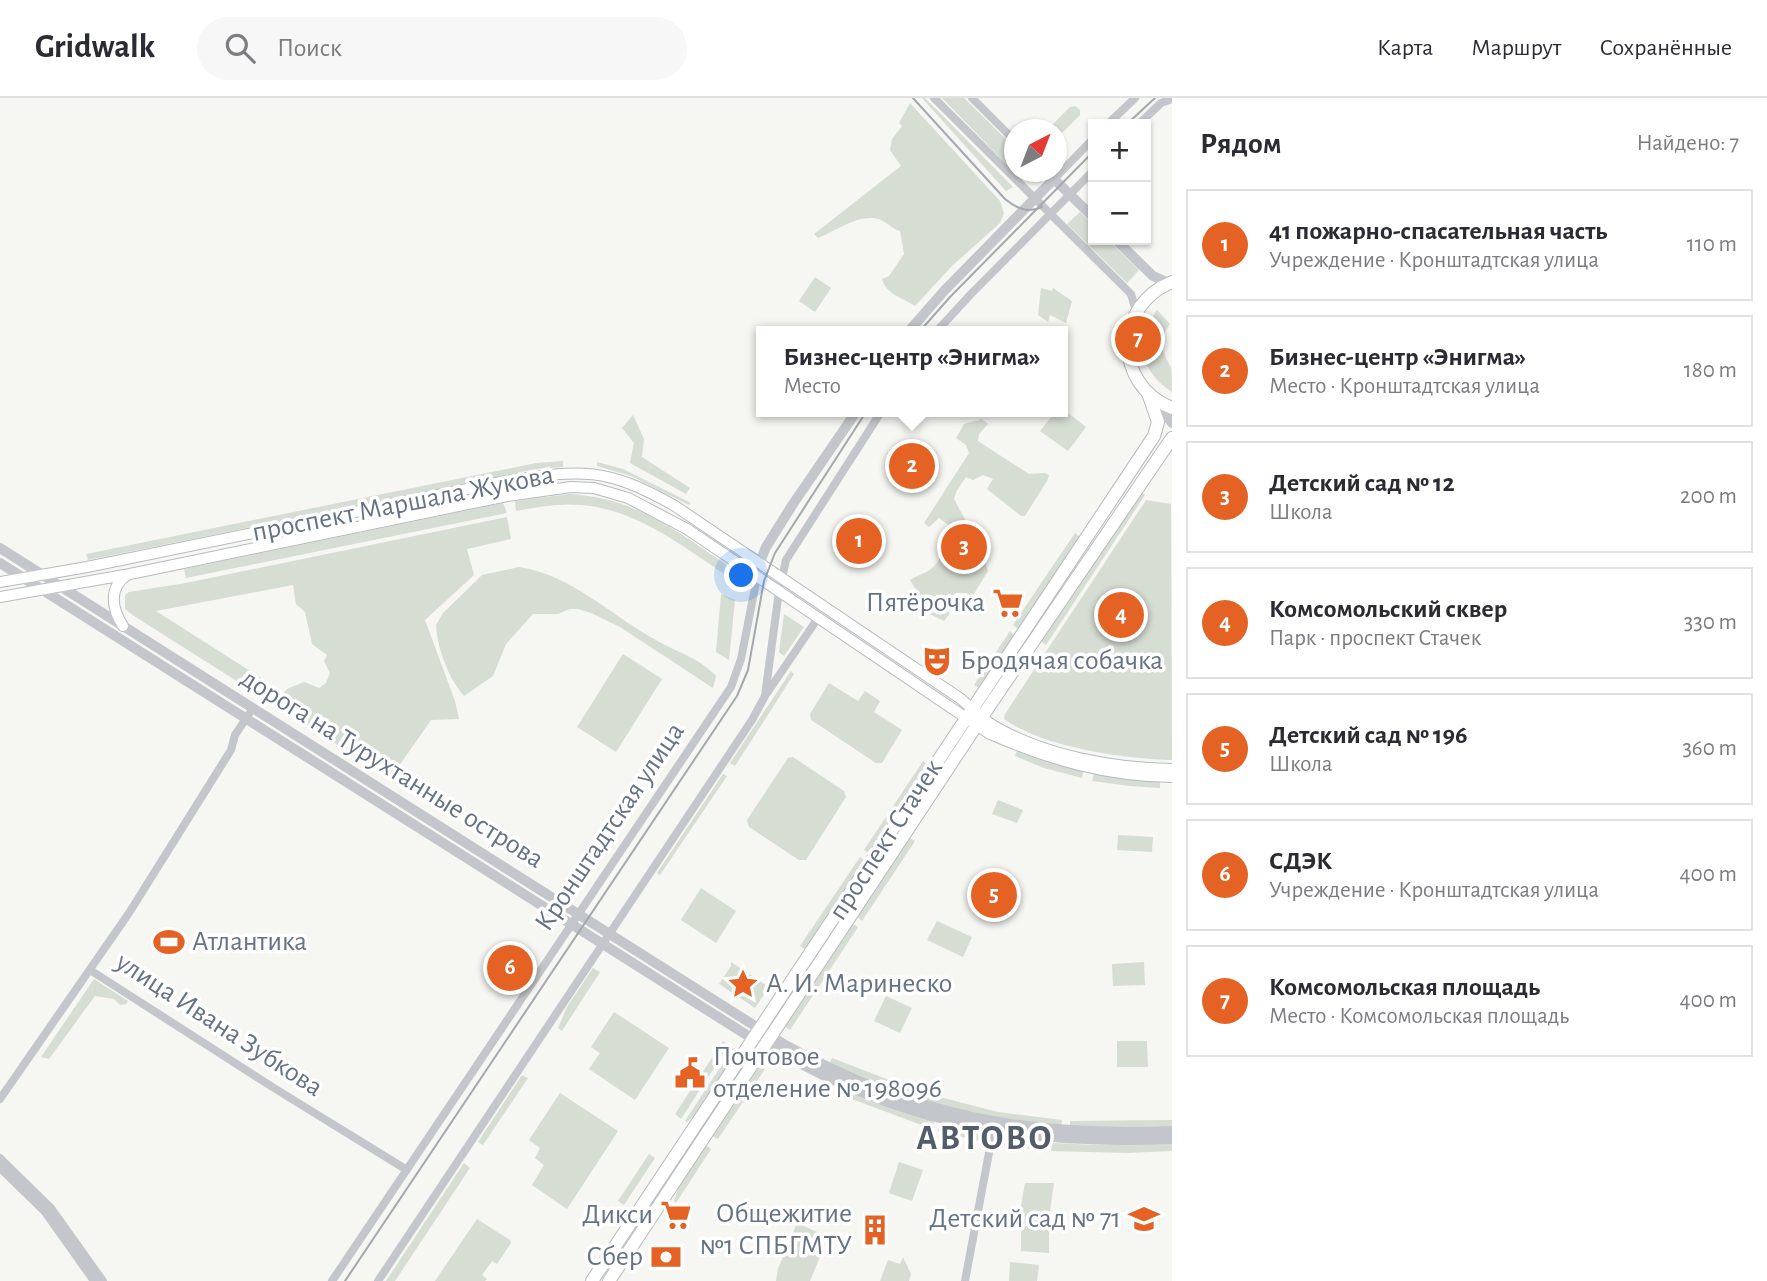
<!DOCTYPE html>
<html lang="ru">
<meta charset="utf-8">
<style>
:root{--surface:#fff;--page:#f7f7f7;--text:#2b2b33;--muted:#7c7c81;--line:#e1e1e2;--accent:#e46224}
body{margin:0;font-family:"Alegreya Sans",sans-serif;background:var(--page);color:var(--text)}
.controls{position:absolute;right:21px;top:21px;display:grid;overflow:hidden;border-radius:0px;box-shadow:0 2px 5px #0004}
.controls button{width:63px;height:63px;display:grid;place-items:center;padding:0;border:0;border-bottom:2px solid var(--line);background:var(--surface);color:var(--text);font:35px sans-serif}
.compass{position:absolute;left:1004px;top:21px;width:63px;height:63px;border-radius:50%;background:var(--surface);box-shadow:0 2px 5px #0004;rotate:42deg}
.you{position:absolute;left:742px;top:478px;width:24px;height:24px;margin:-18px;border:5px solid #fff;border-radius:50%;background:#1a73e8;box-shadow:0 0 0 10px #1a73e833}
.badge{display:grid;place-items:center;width:46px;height:46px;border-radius:50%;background:var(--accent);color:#fff;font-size:23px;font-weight:700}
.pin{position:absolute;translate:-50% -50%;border:4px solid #fff;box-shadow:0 2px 7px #0006}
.popup{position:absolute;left:756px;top:228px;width:312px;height:91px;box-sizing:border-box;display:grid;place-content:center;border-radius:0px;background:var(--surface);filter:drop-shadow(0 2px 5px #0005);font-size:23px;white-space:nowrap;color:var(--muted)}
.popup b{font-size:26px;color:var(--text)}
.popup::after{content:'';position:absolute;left:50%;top:100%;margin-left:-14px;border:14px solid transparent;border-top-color:var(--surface)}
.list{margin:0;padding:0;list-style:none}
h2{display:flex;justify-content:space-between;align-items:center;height:91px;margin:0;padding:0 28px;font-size:30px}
h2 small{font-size:23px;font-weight:400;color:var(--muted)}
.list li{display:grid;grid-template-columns:46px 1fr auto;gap:21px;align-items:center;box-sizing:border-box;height:112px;margin:0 14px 14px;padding:0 14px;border:2px solid var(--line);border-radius:0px}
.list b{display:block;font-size:26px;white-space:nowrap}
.list p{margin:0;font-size:23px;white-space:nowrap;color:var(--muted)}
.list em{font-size:23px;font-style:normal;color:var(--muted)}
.icon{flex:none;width:38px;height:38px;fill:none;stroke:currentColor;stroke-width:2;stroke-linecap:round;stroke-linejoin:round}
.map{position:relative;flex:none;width:1172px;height:1183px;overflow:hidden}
header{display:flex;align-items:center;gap:42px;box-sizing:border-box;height:98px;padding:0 35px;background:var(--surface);border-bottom:2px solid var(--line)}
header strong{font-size:33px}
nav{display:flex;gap:38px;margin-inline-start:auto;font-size:24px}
.search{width:490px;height:63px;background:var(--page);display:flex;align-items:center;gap:18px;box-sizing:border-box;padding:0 24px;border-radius:38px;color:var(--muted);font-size:26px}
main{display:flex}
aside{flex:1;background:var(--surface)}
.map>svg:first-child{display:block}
</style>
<header>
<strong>Gridwalk</strong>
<div class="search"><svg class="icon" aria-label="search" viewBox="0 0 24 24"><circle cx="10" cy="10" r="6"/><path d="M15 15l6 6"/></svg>Поиск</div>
<nav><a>Карта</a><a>Маршрут</a><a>Сохранённые</a></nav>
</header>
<main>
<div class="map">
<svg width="1172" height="1183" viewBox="0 0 1172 1183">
<rect width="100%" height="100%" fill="#f6f6f2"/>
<!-- green -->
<g fill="#d6ddd3">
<polygon points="922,0 925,0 1013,89 1006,93"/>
<polygon points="942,0 964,0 1014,49 1014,74 1028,74 1021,81"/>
<path d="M910,5L1000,103L1004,115L1000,125L952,168L915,208C903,200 886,196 882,181L889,178L904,156L900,133C892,131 888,125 881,122C861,114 836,133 818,140L814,136L901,68L890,52L892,41L902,28L899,25Z"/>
<polygon points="1075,8 1080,12 1080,17 1057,40 1056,32 1048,31 1070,9"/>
<polygon points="1080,114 1093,127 1093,142 1108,142 1139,172 1127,185 1067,126"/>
<polygon points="815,179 831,190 815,214 799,203"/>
<polygon points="1041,190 1052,193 1053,190 1072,203 1066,225 1050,217 1048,224 1038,217"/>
<path d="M1157,212L1170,226C1156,245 1163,252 1171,270C1172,276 1172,287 1172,294C1140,273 1134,243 1157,212Z"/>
<polygon points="1063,311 1086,329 1068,353 1040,333 1055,314 1062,314"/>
<polygon points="633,317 644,341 642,359 690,390 686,396 630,365 634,345 622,330"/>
<polygon points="982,321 988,326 979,336 978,343 1029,376 1044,375 1049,377 1047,383 1025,418 1021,418 987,391 993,381 983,377 973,382 966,379 956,394 954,401 968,427 963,437 939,420 929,429 924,425 969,355 966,347 956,340 964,326"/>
<polygon points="563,363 563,369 536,371 88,462 86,456 536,365"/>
<polygon points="597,364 623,371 691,405 689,407 631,378 597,368"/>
<polygon points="1140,394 1145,397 1046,547 1040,543"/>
<path d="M570,396C637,400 678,434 731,470L726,477C682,448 636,411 581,407C559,405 537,409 516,413L515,403Z"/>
<path d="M1146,402L1171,406L1172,662C1124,661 1043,649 1004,621L1005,616Z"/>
<polygon points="503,405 507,415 186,480 184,471"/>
<polygon points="507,419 511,441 467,451 474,477 425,522 455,603 459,621 431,622 399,668 443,700 437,711 274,606 287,591 304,584 319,590 326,585 330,575 324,563 327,557 312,546 305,514 296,506 293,487 156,513 266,583 257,596 134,518 125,511 125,497 129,494 186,485"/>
<polygon points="1075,435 1080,439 1018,531 1013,527"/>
<path d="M949,453L958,459L973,455L984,461L988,473L972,499L967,495H955L944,510L950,515L944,523L921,512L917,504L918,495L910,482C918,476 928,476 936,466C941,460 941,457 949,453Z"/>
<path d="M519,469C572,477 610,517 656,542C676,554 700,560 716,578L713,590L620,529L591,515L578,511H570L558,516H533L506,546L493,578L464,598C449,581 437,550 436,527L443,515L482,477Z"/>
<polygon points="721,496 735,502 729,562 716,554"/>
<polygon points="784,516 804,529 784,558 779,554"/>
<polygon points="1010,533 1014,537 979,590 974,587"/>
<polygon points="623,556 662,581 616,654 577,629"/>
<polygon points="791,573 794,576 735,668 730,665"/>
<polygon points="829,585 858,603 865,593 880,603 874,614 902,632 882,665 876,665 811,622 810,616"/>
<polygon points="1017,653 1083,674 1082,680 1044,670 1015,658"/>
<polygon points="793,659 844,693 846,699 806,762 799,762 749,729 747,722 788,660"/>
<polygon points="923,663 929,667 870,756 864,752"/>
<polygon points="723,676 727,678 660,777 657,775"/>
<polygon points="1094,676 1160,684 1160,690 1130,688 1092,683"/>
<polygon points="998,702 1023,712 1017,725 992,716"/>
<polygon points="1118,737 1153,739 1152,754 1117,752"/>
<polygon points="910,740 915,743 862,823 857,819"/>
<polygon points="860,759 865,763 806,852 800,848"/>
<polygon points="701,790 736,813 716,845 681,822"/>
<polygon points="937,823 972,839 963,859 927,842"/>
<polygon points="853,826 858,829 790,932 785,929"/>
<polygon points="731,864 769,889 755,910 719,886 731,868"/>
<polygon points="1144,864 1145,887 1113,888 1112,866"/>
<polygon points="593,870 600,874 562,933 558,930 567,909"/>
<polygon points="94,881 128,903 126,906 120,907 114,901 95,898 49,961 41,959"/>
<polygon points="886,898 912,910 900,935 874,923"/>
<polygon points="614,914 669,950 635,1002 589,971 600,955 591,949"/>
<polygon points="723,943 729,947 681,1021 675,1016"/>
<polygon points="1117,943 1147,943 1148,969 1117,969"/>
<polygon points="733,950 738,954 697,1015 687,1024 685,1023"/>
<polygon points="832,960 920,994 918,1000 829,966"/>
<polygon points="759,967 765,971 718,1041 712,1038"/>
<polygon points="522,977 528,980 483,1047 478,1044"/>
<polygon points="843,991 934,1023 932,1031 841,997"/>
<polygon points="560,995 618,1033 567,1111 532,1087 544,1067 535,1060 540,1050 529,1042"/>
<polygon points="928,996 998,1014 1062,1022 1061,1029 997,1021 926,1003"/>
<polygon points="1172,1022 1172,1029 1070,1030 1070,1023"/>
<polygon points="941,1025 976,1034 983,1044 938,1033"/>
<polygon points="1004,1039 1045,1044 1044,1053 997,1046"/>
<polygon points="1052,1045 1096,1047 1172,1046 1172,1053 1127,1055 1051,1053"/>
<polygon points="706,1047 711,1051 676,1105 674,1103 679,1089"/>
<polygon points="649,1056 655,1060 624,1107 618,1103"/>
<polygon points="899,1064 923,1072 912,1103 889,1095"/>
<polygon points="464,1065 470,1070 395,1183 386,1183"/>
<polygon points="1025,1085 1054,1085 1048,1126 1018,1125"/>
<polygon points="477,1121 510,1142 511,1145 497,1166 492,1163 482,1177 487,1181 485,1183 435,1183"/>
<polygon points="797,1125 817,1134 808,1154 820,1159 810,1183 776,1183 778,1171"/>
<polygon points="1021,1128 1049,1129 1049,1155 1021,1153"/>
<polygon points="903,1159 911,1176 909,1183 880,1183 888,1162 900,1166"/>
<polygon points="1010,1164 1039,1167 1037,1183 1009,1183"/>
</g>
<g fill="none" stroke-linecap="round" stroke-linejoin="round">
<!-- secondary casing -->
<g stroke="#b6babf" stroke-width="12">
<g id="secondary">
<path d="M0,484L87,469L506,383C582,371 606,369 675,408L961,601C971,610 982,621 994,628C1046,658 1113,670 1172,671"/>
<path d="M0,499L130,476L507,398L571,389L594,390L628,400L687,431L990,636C1051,662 1105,678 1172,679"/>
<path d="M123,528C112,511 108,490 127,477"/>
</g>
</g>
<!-- primary casing -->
<g stroke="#b6babe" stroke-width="14">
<g id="primary">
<path d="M1172,184C1114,207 1113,287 1172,310"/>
<polyline points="592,1183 1154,338 1158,324 1148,295"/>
<polyline points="609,1183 992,604 1172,340"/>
</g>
</g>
<!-- minor -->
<g stroke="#c3c6ca" stroke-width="8">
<polyline points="934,0 1131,196 1136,213"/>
<polyline points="972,0 1014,42"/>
<polyline points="1108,26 1135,0"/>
<polyline points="1139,26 1161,5 1172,1"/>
<polyline points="1047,74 1054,81 1093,41"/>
<polyline points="937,233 970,197 1093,73"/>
<polyline points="767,595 818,520"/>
<polyline points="90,872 274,990 407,1072"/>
<polyline points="0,1001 129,815 231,652 235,637 249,616"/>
<polyline points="0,1060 51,1110 103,1183"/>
<polyline points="0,1070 45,1114 94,1183"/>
<polyline points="332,1183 731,589 741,561 760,464"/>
<polyline points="378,1183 752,622 765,598 779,493 786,462 881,314"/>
<polyline points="965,1183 994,1028"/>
</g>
<!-- tertiary -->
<g stroke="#c3c6ca" stroke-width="10">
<polyline points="1116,142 1153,178 1169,185"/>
<polyline points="909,233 944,193 1054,81 1093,119"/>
<polyline points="1153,301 1172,325"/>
<path d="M0,450L785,947C914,1018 1025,1039 1172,1033"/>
<polyline points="760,464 766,449 793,406 856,314"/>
<path d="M0,465L753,941C787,957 819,977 854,991C961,1035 1057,1046 1172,1041"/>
</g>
<!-- secondary -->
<use href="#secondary" stroke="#fff" stroke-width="10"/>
<!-- primary -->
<use href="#primary" stroke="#fff" stroke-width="12"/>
<!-- tram -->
<g stroke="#a4a9af" stroke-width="2">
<path d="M913,0L1005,101C1016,110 1028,116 1042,109"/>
<polyline points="1127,26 1155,0"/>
<polyline points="920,233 950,199 1093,54"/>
<polyline points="345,1183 737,598 748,572 764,483 775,455 866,314"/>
</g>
</g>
<!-- icons -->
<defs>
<g id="supermarket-bare" transform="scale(2.415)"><path d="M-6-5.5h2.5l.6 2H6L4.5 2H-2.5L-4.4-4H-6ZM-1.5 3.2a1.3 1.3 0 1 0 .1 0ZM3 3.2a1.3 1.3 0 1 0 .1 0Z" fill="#e46224" stroke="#fff" stroke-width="2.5" paint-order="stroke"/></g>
<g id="theatre-bare" transform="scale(2.415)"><path d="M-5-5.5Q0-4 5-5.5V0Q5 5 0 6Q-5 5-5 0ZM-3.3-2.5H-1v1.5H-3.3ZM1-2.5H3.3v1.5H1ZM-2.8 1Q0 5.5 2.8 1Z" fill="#e46224" stroke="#fff" stroke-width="2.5" paint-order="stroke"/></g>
<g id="stadium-bare" transform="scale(2.415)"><path d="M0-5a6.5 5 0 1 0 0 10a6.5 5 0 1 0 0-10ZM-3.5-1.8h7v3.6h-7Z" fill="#e46224" stroke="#fff" stroke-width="2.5" paint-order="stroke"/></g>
<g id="sight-bare" transform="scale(2.415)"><path d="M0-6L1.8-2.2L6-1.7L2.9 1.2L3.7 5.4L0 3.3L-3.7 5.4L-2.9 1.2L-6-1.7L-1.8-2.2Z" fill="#e46224" stroke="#fff" stroke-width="2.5" paint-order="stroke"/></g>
<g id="civic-bare" transform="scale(2.415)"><path d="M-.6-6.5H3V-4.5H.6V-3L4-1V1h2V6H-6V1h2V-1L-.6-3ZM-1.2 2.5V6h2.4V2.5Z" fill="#e46224" stroke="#fff" stroke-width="2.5" paint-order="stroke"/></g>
<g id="school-bare" transform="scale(2.415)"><path d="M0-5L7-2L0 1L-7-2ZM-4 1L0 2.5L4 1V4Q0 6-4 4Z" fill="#e46224" stroke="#fff" stroke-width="2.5" paint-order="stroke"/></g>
<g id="building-bare" transform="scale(2.415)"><path d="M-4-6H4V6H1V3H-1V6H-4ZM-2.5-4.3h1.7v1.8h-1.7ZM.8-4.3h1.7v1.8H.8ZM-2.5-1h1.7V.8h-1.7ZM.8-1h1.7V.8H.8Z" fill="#e46224" stroke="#fff" stroke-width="2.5" paint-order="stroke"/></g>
<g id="bank-bare" transform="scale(2.415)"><path d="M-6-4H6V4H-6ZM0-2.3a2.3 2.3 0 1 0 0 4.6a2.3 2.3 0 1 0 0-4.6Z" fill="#e46224" stroke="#fff" stroke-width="2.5" paint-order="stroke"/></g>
</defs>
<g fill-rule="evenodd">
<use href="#supermarket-bare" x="1008" y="505"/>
<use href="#theatre-bare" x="937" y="563"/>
<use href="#stadium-bare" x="169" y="844"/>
<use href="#sight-bare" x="743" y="886"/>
<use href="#civic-bare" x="690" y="975"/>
<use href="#supermarket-bare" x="676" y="1117"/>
<use href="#school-bare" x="1144" y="1121"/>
<use href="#building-bare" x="875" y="1132"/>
<use href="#bank-bare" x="666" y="1159"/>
</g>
<g text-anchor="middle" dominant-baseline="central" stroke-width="7" stroke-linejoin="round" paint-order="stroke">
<!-- street labels -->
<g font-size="28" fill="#657384" stroke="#fff">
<text transform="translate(403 406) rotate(-11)">проспект Маршала Жукова</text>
<text transform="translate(392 671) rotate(32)">дорога на Турухтанные острова</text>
<text transform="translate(610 729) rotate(-56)">Кронштадтская улица</text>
<text transform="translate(886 742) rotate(-57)">проспект Стачек</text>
<text transform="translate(219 927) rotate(33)">улица Ивана Зубкова</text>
</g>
<!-- poi labels -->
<g font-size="28" fill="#657384" stroke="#fff" text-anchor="end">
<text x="985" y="505">Пятёрочка</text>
<text x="960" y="563" text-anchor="start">Бродячая собачка</text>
<text x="192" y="844" text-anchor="start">Атлантика</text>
<text x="766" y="886" text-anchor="start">А. И. Маринеско</text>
<text x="713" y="959" text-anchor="start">Почтовое<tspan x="713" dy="32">отделение № 198096</tspan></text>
<text x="852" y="1116">Общежитие<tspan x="852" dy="32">№1 СПБГМТУ</tspan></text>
<text x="653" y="1117">Дикси</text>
<text x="1121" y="1121">Детский сад № 71</text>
<text x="643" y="1159">Сбер</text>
</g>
<!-- district labels -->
<g font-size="35" font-weight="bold" letter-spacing="2" fill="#535d69" stroke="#fff">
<text x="985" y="1040">АВТОВО</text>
</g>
</g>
</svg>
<div class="controls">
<button>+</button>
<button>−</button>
</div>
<svg class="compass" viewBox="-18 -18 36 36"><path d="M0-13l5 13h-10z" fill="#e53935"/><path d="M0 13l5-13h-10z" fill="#7c7c81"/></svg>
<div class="you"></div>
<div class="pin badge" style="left:859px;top:443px">1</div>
<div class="pin badge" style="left:912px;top:368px">2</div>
<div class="popup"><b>Бизнес-центр «Энигма»</b>Место</div>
<div class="pin badge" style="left:964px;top:449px">3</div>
<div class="pin badge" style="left:1121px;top:517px">4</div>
<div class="pin badge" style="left:994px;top:797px">5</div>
<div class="pin badge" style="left:510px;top:870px">6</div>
<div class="pin badge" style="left:1138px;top:241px">7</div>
</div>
<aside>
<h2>Рядом<small>Найдено: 7</small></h2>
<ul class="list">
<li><span class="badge">1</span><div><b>41 пожарно-спасательная часть</b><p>Учреждение · Кронштадтская улица</p></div><em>110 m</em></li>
<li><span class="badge">2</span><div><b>Бизнес-центр «Энигма»</b><p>Место · Кронштадтская улица</p></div><em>180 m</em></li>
<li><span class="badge">3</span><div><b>Детский сад № 12</b><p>Школа</p></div><em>200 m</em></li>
<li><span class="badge">4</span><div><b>Комсомольский сквер</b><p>Парк · проспект Стачек</p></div><em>330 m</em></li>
<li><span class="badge">5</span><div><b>Детский сад № 196</b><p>Школа</p></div><em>360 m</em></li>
<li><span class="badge">6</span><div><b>СДЭК</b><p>Учреждение · Кронштадтская улица</p></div><em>400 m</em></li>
<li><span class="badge">7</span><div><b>Комсомольская площадь</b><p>Место · Комсомольская площадь</p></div><em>400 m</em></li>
</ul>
</aside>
</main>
